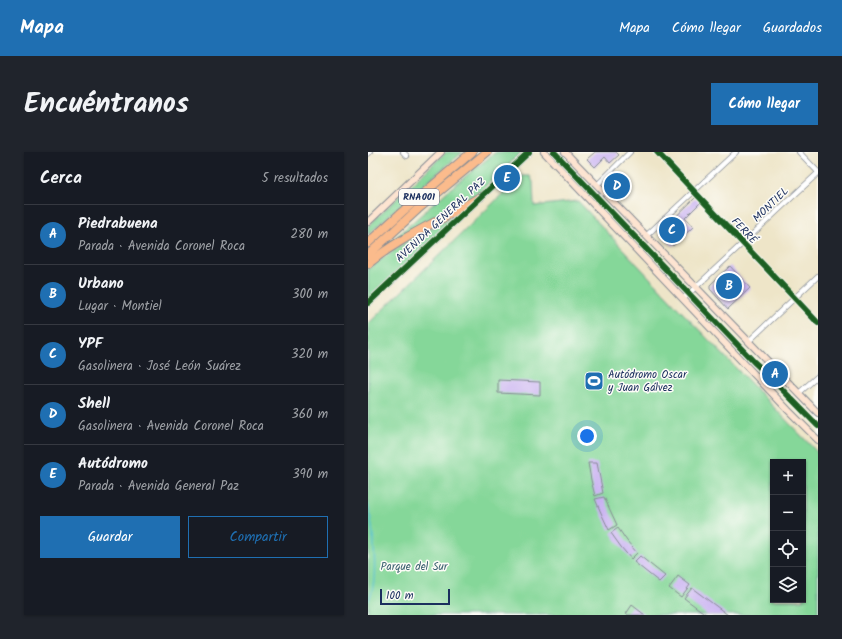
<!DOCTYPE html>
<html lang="es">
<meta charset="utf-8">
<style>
:root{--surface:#171b24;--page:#20242c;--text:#f1f3f6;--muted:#9ea1a6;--line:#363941;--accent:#1f6fb2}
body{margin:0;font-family:Kalam,sans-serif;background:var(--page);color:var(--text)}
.controls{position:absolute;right:12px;bottom:12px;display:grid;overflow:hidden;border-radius:0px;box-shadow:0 1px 3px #0004}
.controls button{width:36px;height:36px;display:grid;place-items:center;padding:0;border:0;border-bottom:1px solid var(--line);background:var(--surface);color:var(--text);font:20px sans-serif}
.scale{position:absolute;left:12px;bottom:10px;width:70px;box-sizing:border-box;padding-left:4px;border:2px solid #1b2f5e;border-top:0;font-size:11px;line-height:14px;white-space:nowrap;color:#1b2f5e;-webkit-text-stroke:3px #fdfcf7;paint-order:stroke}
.you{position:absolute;left:219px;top:284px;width:14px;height:14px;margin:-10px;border:3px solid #fff;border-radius:50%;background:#1a73e8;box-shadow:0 0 0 6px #1a73e833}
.badge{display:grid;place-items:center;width:26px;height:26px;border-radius:50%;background:var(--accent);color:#fff;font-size:13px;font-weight:700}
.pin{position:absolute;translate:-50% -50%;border:2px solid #fff;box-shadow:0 1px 4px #0006}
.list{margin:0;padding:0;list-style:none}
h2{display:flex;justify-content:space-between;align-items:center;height:52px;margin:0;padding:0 16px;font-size:17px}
h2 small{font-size:13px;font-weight:400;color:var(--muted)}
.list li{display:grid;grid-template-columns:26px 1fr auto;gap:12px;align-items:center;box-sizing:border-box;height:60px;padding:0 16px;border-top:1px solid var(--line)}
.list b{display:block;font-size:15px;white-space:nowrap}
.list p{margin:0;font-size:13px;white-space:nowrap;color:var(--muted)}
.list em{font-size:13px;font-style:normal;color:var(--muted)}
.actions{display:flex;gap:8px;padding:12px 16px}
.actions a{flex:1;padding:9px 0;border:1px solid var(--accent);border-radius:0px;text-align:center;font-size:14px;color:var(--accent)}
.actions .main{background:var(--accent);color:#fff}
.icon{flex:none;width:22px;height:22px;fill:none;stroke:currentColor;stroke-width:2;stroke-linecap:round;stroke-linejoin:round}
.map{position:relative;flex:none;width:450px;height:463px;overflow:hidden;border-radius:0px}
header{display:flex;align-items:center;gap:24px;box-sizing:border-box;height:56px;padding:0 20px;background:var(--accent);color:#fff}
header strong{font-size:19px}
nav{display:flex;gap:22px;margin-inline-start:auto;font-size:14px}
.intro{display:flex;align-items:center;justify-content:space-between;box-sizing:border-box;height:96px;padding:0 24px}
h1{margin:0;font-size:28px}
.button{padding:10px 18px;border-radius:0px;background:var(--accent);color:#fff;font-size:14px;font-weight:700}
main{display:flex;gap:24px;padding:0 24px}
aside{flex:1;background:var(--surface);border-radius:0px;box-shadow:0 1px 3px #0004}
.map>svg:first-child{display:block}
</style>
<header>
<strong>Mapa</strong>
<nav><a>Mapa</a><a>Cómo llegar</a><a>Guardados</a></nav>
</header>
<div class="intro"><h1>Encuéntranos</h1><a class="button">Cómo llegar</a></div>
<main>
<aside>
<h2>Cerca<small>5 resultados</small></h2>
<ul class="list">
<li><span class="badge">A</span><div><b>Piedrabuena</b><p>Parada · Avenida Coronel Roca</p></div><em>280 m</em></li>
<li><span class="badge">B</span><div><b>Urbano</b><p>Lugar · Montiel</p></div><em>300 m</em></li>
<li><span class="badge">C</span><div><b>YPF</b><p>Gasolinera · José León Suárez</p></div><em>320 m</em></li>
<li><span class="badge">D</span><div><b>Shell</b><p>Gasolinera · Avenida Coronel Roca</p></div><em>360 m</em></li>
<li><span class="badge">E</span><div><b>Autódromo</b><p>Parada · Avenida General Paz</p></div><em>390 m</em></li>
</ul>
<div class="actions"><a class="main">Guardar</a><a>Compartir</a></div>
</aside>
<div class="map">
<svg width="450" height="463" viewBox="0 0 450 463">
<rect width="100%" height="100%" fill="#fdfcf7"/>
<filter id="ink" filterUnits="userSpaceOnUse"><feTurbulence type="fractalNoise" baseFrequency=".025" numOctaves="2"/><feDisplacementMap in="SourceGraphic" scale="8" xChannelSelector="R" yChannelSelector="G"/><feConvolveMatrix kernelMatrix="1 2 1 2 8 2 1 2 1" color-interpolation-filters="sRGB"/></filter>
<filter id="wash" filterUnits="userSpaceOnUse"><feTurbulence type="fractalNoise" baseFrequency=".012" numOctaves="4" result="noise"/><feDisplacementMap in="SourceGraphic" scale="16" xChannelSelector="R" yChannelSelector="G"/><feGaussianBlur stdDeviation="0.9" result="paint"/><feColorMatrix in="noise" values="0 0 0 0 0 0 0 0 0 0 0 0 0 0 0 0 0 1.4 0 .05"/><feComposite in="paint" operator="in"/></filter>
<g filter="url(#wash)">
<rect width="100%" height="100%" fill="#eee5c8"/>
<!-- green -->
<g fill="#85d799" stroke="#50837c" fill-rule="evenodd">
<polygon points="78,0 95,0 42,44 0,83 0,74"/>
<polygon points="128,0 154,0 105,46 16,96 83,36"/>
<path d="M153,24H162L165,30L166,54L210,49L311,157L450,301V463H0V172ZM405,310H435V448H405Z"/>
<polygon points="95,59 0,149 0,117 36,91"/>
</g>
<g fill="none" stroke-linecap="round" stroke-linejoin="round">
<!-- stream -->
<path stroke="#54c0ce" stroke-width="1.5" d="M0,352C5,375 12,429 0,449"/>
</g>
<g id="blocks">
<!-- building -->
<g fill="#c6adf1">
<polygon points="227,0 248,0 251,3 242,11 237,5 227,15 219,7"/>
<polygon points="252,22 263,33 253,42 242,31"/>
<polygon points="328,45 333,50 317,66 325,75 305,94 294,82 294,78"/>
<polygon points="362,114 382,136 360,157 342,137 342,133"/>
<polygon points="130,228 172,230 172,243 130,241"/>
<polygon points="220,311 229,311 235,341 227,344 223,328"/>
<polygon points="236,345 249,373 241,378 234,363 227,347"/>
<polygon points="250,376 259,389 269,401 263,407 253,395 243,381"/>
<polygon points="272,404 297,424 291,430 266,410"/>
<polygon points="310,424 322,433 313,445 301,436"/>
<polygon points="324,436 360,463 339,463 316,446"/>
<polygon points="264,453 277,463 260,463 258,462"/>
</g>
</g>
</g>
<g filter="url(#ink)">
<use href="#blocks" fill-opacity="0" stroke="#848a93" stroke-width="1"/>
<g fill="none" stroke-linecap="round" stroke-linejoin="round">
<!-- street casing -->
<g stroke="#848a93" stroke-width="6">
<g id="street">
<polyline points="35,0 39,4"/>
<polyline points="289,0 450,171"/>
<polyline points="431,0 450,20"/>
<polyline points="0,2 2,0"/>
<polyline points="229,33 262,0"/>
<polyline points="278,84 368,0"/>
<polyline points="315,147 450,21"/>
<polyline points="381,189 450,124"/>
<polyline points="431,241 450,224"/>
</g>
</g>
<!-- secondary casing -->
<g stroke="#848a93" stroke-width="8">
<g id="secondary">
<polyline points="176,0 420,258 450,288"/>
<polyline points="197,0 450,261"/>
<polyline points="0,70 73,0"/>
<polyline points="0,151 161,0"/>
</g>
</g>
<!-- highway casing -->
<g stroke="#848a93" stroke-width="10">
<g id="highway">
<polyline points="0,91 34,60 104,0"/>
<polyline points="0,103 50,57 119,0"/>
<path d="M0,112C33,84 75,68 112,45"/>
</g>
</g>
<!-- street -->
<use href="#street" stroke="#fff" stroke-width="4.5"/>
<!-- secondary -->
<use href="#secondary" stroke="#fde4d1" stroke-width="6"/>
<!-- highway -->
<use href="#highway" stroke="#fbbb8c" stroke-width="8"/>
<!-- cycleway casing -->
<g stroke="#fdfcf7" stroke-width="8">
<g id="cycleway">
<polyline points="186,0 386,210 399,222 450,274"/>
<polyline points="289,0 450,171"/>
<polyline points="0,151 161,0"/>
</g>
</g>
<!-- cycleway -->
<use href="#cycleway" stroke="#1b5e20" stroke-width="6"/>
</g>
</g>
<!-- icons -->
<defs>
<g id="stadium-square" transform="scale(1)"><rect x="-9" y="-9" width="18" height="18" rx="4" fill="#1f6fb2" stroke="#fdfcf7"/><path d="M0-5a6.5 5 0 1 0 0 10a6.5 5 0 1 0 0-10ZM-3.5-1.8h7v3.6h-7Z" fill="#fff"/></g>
</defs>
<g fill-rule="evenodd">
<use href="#stadium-square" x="226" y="229"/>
</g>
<g text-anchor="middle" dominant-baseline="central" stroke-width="3" stroke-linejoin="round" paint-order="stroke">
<!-- shield labels -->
<rect fill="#fdfcf7" stroke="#5f6c8c" stroke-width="1" x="31" y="37" width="40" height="16" rx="3"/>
<g font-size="10" font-weight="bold" fill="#1b2f5e">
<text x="51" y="45">RNA001</text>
</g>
<!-- street labels -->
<g font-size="11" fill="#1b2f5e" stroke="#fdfcf7">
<text transform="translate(403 53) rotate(-44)">MONTIEL</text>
<text transform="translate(73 68) rotate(-43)">AVENIDA GENERAL PAZ</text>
<text transform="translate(376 79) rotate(47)">FERRÉ</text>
</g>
<!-- poi labels -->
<g font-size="11" fill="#1b2f5e" stroke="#fdfcf7" text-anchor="start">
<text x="240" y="223">Autódromo Oscar<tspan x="240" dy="13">y Juan Gálvez</tspan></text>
</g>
<!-- park labels -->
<g font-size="11" fill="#3b6170" stroke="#fdfcf7">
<text x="46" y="415">Parque del Sur</text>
</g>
</g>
</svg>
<div class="controls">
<button>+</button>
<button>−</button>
<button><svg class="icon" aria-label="locate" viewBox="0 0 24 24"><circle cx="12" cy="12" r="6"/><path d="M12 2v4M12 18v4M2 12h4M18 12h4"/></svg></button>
<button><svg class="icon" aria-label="layers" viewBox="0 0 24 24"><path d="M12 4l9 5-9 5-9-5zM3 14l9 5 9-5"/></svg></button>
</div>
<div class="scale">100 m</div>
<div class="you"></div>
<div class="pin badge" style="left:407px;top:222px">A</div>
<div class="pin badge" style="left:361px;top:134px">B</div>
<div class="pin badge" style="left:304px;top:78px">C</div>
<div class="pin badge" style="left:249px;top:34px">D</div>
<div class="pin badge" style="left:139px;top:26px">E</div>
</div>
</main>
